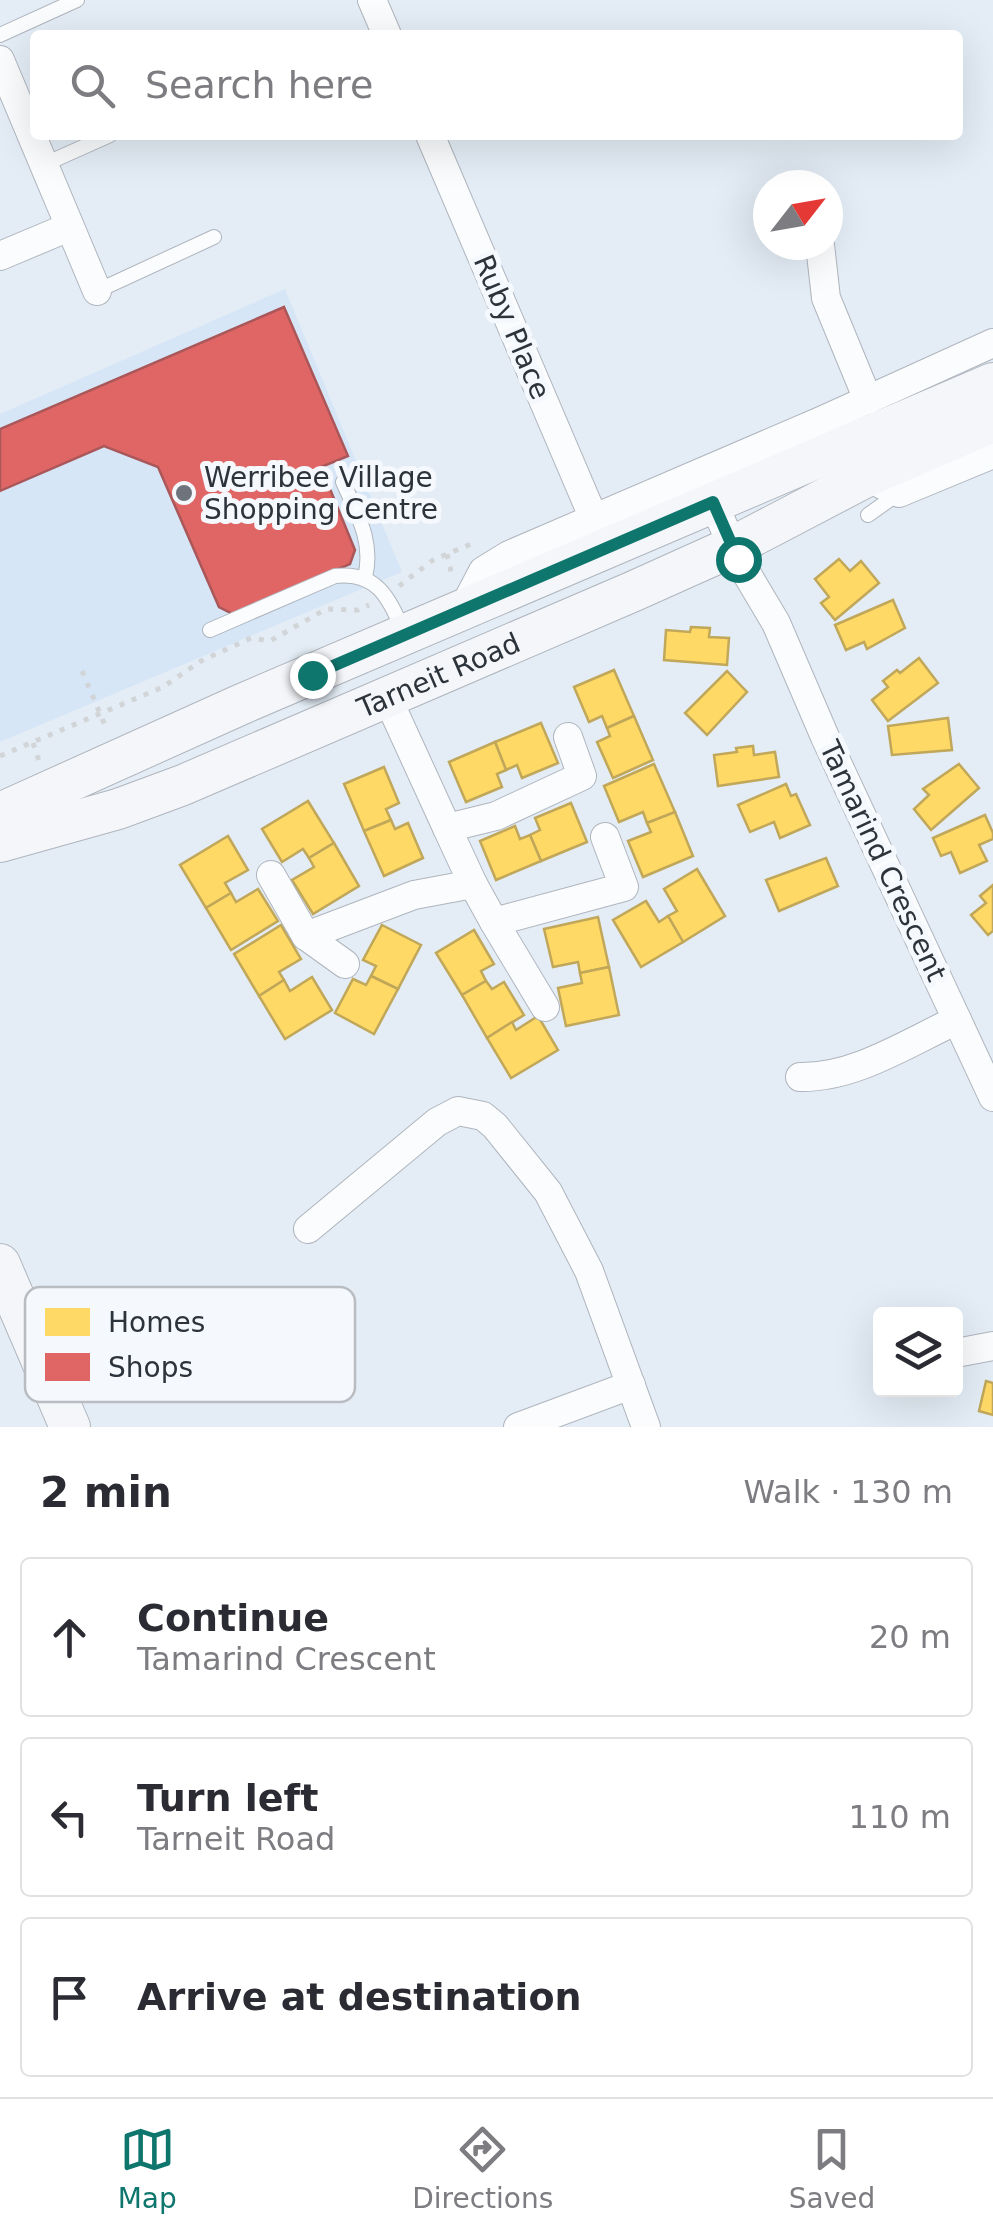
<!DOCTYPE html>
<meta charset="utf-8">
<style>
:root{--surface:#fff;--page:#f2f2f3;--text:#2b2b33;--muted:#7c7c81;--line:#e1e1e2;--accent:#0f766e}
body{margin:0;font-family:"DejaVu Sans",sans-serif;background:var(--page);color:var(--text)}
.controls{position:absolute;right:30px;bottom:30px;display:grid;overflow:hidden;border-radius:10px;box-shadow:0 10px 40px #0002}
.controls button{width:90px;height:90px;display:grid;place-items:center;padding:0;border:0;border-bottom:2px solid var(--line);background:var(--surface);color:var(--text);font:50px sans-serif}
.compass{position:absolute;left:753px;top:170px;width:90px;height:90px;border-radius:50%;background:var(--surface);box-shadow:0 10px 40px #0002;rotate:59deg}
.stop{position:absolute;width:30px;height:30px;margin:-22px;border:8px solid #0f766e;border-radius:50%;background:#fff}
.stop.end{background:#0f766e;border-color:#fff;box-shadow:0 2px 10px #0008}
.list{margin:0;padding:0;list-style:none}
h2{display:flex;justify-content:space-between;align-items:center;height:130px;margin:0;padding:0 40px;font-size:42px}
h2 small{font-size:32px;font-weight:400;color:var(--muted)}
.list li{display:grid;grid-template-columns:65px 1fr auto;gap:30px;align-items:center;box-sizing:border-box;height:160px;margin:0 20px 20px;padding:0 20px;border:2px solid var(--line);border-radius:10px}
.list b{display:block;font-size:38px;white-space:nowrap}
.list p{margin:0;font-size:32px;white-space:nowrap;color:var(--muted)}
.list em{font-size:32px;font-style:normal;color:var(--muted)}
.icon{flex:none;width:55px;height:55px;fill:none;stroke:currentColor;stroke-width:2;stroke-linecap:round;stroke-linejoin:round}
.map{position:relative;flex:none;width:993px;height:1427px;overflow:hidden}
.search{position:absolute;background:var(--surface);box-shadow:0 10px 40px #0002;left:30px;right:30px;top:30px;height:110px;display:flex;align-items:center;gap:25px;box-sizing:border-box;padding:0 35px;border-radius:10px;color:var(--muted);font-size:38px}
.sheet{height:670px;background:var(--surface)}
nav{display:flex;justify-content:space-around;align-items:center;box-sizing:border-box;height:140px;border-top:2px solid var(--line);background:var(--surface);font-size:28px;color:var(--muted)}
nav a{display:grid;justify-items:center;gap:5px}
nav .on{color:var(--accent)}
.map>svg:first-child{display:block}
</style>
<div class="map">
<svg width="993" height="1427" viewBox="0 0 993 1427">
<rect width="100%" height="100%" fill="#e4edf6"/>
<!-- built -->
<polygon fill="#d6e6f7" points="285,289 402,572 0,742 0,414"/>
<!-- homes -->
<g fill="#ffd966" stroke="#c0a759" stroke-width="2.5">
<polygon points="839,559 850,571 861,561 879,583 835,620 821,603 829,597 815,579"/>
<polygon points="893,600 905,628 867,649 864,642 846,650 835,625"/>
<polygon points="691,627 710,628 709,637 729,638 727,665 664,660 666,630 690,632"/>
<polygon points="919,658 938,683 888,721 872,700 888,687 883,681 897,670 900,673"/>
<polygon points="614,670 634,716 607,728 602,716 589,722 574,687"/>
<polygon points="727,671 747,692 707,735 685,713"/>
<polygon points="634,716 653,760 613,778 597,742 610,736 607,728"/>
<polygon points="948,718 952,750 892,755 888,726"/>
<polygon points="541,723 558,763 522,778 517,765 506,770 495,742"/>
<polygon points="495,742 506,770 497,774 502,787 466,802 449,762"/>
<polygon points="753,746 754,755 775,752 779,777 718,786 714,755 737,752 736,748"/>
<polygon points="654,764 675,812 647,823 643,812 619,822 604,786"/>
<polygon points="959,764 979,788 931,830 914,809 929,795 923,789"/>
<polygon points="384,767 399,803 386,809 391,820 364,831 344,784"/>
<polygon points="786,784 791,796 796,794 810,825 780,838 774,822 750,832 738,805"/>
<polygon points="308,801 334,843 309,858 303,849 282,862 262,829"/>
<polygon points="571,803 587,842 541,861 530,835 540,830 535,818"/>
<polygon points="675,812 693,856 643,877 628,841 651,832 647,823"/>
<polygon points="985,815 993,833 993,839 979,845 987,861 960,873 951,852 941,856 933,838"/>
<polygon points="391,820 395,829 408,823 423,858 384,876 364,831"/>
<polygon points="515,826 520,839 530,835 541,861 496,880 480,841"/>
<polygon points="228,836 248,870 225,883 231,893 206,908 180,865"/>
<polygon points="334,843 359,886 313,914 292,880 314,867 309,858"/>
<polygon points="826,858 838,886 779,911 766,880"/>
<polygon points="697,869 725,916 683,942 668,916 677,911 664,889"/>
<polygon points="993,885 993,931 988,935 971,915 986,903 980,896"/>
<polygon points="258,889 278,921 231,950 206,908 231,893 236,902"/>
<polygon points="646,901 659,922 668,916 683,942 641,967 613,920"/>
<polygon points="598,917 609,967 580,973 578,962 553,967 544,929"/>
<polygon points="281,925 301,959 279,972 284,980 259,996 234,954"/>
<polygon points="382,925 421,945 398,989 371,976 376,966 363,960"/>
<polygon points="474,930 494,964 481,971 486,981 462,995 436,953"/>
<polygon points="609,967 619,1015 566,1026 558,988 582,983 580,973"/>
<polygon points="371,976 398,989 374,1034 335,1013 353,979 366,985"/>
<polygon points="312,977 332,1010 285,1039 259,996 284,980 290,991"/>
<polygon points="486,981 492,989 504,982 524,1015 487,1038 462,995"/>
<polygon points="538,1016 558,1050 511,1078 487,1038 512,1022 516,1030"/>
<polygon points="986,1381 993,1383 993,1415 979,1411"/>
</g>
<!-- shops -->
<polygon fill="#e06666" stroke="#aa5759" stroke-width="2.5" points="284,307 348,456 321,467 355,550 350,564 233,614 219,607 158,467 104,446 0,491 0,429"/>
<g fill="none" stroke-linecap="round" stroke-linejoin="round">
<!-- lane casing -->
<g stroke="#afb5bd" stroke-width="16">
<g id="lane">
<polyline points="0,35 77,0"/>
<polyline points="45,164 110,135"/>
<polyline points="97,291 214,237"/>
<path d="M343,482C357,514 374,542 365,577"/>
<polyline points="868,515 899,493"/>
<path d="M210,630L335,576C376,571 389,597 403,631"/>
</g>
</g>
<!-- street casing -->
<g stroke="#afb5bd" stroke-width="30">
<g id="street">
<polyline points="372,0 387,35"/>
<polyline points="0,60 97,291"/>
<polyline points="430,135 594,519"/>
<polyline points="820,245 826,298 868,400"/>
<polyline points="0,256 69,227"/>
<polyline points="866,477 899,493 993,454"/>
<polyline points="713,502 738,559 776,623 825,737 993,1097"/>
<polyline points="462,611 483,571 509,555 823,420 993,343"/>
<polyline points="387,697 447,828 496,816 582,776 568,737"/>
<polyline points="271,875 306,936 414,895 473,884 447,828"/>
<polyline points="473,884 494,922 624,887 605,837"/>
<polyline points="494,922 545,1007"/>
<polyline points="306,936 345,964"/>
<path d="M800,1077C855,1078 907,1043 957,1020"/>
<polyline points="308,1229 437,1122 458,1111 483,1116 495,1126 548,1192 589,1271 646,1427"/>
<polyline points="956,1353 993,1346"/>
<polyline points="518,1427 631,1385"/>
</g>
</g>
<!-- secondary casing -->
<g stroke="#afb5bd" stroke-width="42">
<g id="secondary">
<polyline points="0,813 242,704 993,383"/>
<path id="s1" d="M0,842L118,809L183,785L634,591L732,547L866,477L993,422"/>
<polyline points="0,1264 70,1427"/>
</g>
</g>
<!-- path -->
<g stroke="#d2d5d7" stroke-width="5" stroke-dasharray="5 8" stroke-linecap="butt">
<polyline points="447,554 452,576"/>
<polyline points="399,586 433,560 476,542"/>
<polyline points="82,671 107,730"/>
<polyline points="33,743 40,764"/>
<polyline points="0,756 163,687 201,661 251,638 270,641 326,609 358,610 369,605"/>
</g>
<!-- lane -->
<use href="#lane" stroke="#fbfcfe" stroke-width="14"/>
<!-- street -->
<use href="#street" stroke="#fbfcfe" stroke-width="28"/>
<!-- secondary -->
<use href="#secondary" stroke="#f4f6fa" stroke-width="40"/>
</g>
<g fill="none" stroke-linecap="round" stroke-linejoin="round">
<!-- route -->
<polyline stroke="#0f766e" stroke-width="12" points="312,675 713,502 738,559"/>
</g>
<!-- markers -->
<circle fill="#6d747c" stroke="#f5f8fc" stroke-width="4" cx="184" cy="493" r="10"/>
<g text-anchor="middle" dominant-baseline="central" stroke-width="10" stroke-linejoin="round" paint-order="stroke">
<!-- street labels -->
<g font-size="28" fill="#2d333a" stroke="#f5f8fc">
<text transform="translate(512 327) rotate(67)">Ruby Place</text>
<text stroke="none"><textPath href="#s1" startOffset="470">Tarneit Road</textPath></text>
<text transform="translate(883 861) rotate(65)">Tamarind Crescent</text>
</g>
<!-- poi labels -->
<g font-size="28" fill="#2d333a" stroke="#f5f8fc" text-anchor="start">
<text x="204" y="477">Werribee Village<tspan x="204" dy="32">Shopping Centre</tspan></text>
</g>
</g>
<!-- legend -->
<rect x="25" y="1287" width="330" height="115" rx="15" fill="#f5f8fc" stroke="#b9bdc2" stroke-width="2.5"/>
<rect x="45" y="1308" width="45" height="28" fill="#ffd966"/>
<rect x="45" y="1353" width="45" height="28" fill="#e06666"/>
<g font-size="28" fill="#2d333a">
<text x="108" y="1332">Homes</text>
<text x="108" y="1377">Shops</text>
</g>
</svg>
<div class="controls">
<button><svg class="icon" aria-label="layers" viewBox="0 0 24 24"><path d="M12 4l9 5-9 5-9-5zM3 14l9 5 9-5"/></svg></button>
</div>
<svg class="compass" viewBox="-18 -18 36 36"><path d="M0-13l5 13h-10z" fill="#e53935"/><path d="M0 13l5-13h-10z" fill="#7c7c81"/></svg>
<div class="stop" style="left:738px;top:559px"></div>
<div class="stop end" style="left:312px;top:675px"></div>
<div class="search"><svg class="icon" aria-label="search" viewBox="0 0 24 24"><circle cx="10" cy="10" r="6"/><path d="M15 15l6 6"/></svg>Search here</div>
</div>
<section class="sheet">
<h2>2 min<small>Walk · 130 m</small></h2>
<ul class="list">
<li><svg class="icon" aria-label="ahead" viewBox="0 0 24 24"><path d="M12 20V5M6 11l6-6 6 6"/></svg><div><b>Continue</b><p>Tamarind Crescent</p></div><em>20 m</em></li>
<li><svg class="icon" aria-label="left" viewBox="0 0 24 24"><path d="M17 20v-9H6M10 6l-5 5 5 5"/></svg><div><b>Turn left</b><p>Tarneit Road</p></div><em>110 m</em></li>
<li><svg class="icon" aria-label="arrive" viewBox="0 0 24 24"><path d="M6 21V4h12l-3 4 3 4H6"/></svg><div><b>Arrive at destination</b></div></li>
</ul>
</section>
<nav>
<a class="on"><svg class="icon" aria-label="map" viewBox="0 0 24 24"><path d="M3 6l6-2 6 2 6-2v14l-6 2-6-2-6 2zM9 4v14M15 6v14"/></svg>Map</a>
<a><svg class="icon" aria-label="directions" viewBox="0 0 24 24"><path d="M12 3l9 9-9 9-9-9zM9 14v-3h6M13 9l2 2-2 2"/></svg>Directions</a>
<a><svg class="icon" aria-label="saved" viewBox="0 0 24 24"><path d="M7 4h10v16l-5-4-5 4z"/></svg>Saved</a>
</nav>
